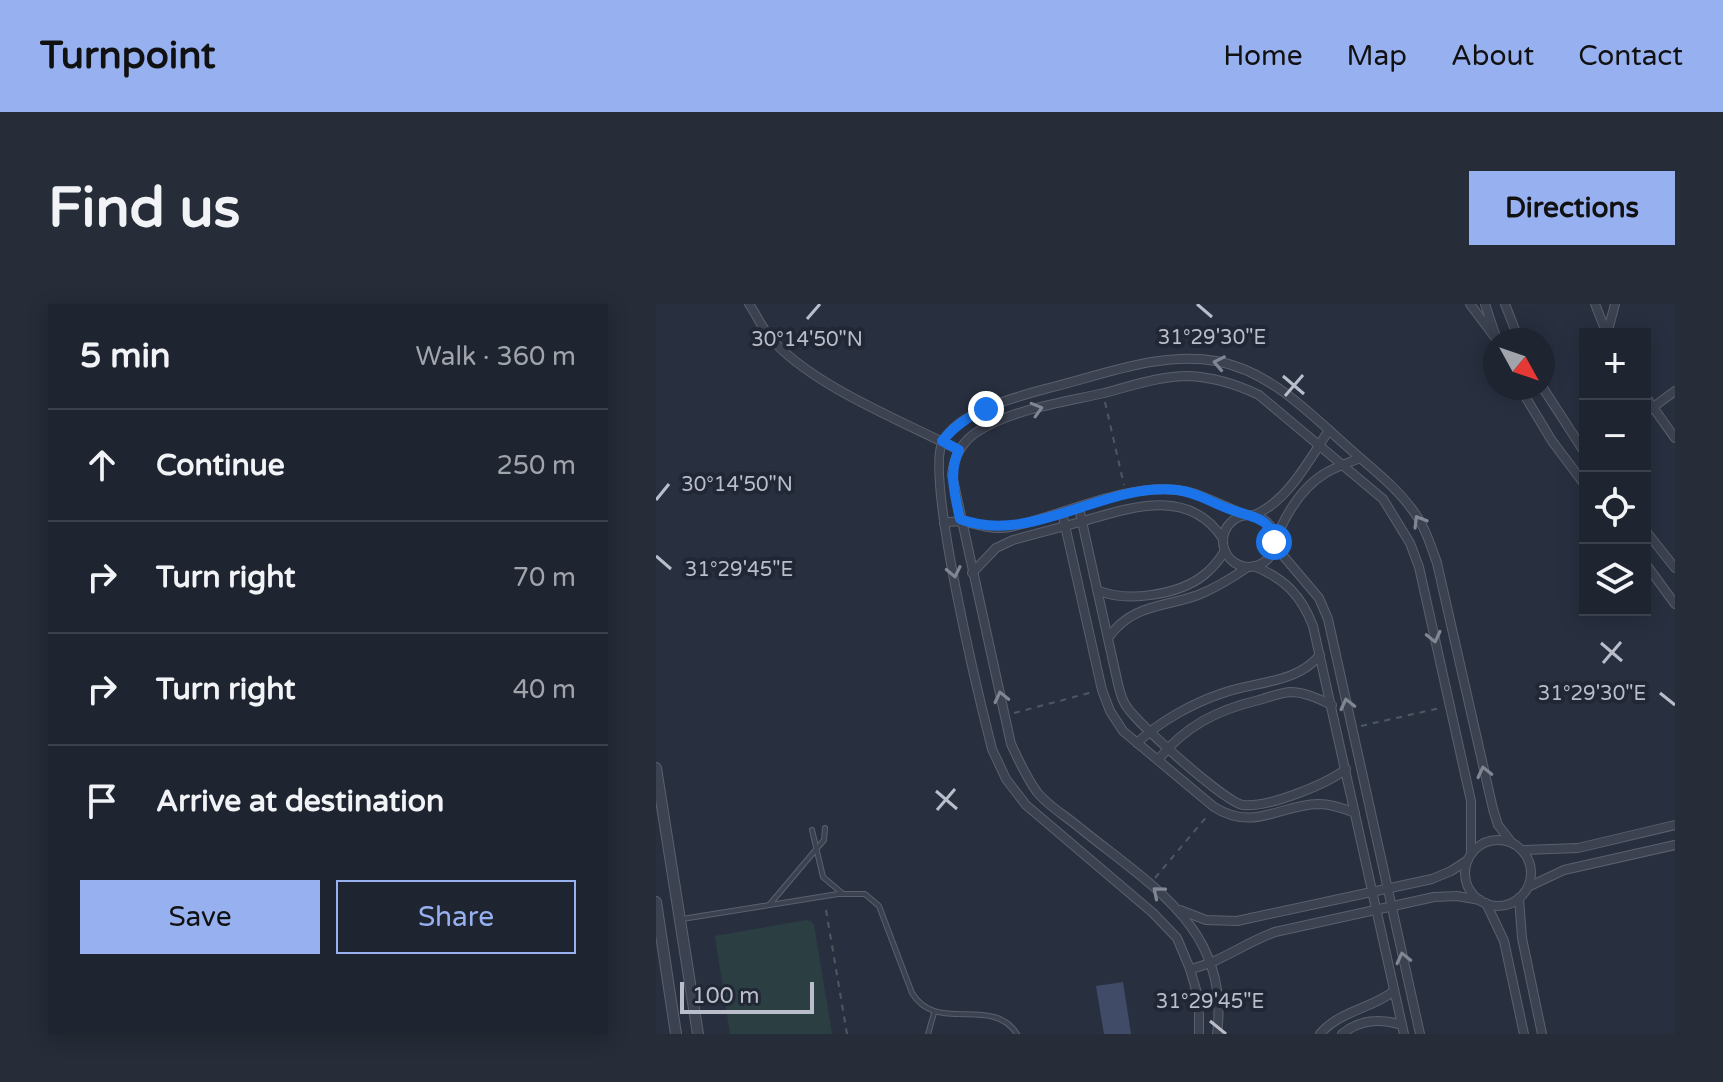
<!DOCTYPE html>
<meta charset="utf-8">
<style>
:root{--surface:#1e2430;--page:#262c38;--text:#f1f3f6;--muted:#a1a4ab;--line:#3c414c;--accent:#97b0f0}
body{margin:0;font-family:"Varela Round",sans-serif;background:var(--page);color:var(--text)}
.controls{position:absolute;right:24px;top:24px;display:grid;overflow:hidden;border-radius:0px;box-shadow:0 4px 20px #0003}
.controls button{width:72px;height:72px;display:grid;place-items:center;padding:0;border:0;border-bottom:2px solid var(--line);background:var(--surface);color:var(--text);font:40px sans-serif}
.compass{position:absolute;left:827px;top:24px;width:72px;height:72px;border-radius:50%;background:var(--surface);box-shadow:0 4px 20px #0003;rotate:130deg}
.scale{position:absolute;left:24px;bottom:20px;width:134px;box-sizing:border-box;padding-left:8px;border:4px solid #b9beca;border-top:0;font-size:22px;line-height:28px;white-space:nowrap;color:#b9beca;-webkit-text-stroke:6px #212735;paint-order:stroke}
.stop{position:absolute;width:24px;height:24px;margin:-18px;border:6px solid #1a73e8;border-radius:50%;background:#fff}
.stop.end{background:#1a73e8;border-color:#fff;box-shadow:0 2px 8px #0008}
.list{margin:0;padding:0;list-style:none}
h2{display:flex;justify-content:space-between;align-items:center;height:104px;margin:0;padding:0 32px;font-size:34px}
h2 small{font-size:26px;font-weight:400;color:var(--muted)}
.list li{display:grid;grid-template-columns:52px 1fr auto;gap:24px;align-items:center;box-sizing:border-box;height:112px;padding:0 32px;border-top:2px solid var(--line)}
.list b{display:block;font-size:30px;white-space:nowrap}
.list em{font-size:26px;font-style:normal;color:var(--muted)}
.actions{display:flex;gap:16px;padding:24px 32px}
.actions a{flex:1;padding:18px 0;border:2px solid var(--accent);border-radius:0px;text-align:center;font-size:28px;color:var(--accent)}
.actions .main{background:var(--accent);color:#111}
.icon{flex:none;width:44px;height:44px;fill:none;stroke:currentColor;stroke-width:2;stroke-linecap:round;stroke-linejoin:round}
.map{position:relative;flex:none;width:1019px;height:730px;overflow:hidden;border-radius:0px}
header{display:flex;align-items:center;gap:48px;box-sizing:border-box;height:112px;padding:0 40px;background:var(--accent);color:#111}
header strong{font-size:38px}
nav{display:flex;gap:44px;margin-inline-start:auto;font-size:28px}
.intro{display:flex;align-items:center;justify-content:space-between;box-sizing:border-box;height:192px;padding:0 48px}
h1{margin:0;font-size:56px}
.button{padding:20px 36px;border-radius:0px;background:var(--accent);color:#111;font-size:28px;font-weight:700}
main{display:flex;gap:48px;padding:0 48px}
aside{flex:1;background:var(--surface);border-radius:0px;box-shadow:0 4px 20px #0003}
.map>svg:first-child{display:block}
</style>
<header>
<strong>Turnpoint</strong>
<nav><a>Home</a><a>Map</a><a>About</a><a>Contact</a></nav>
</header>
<div class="intro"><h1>Find us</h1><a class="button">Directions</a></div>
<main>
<aside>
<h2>5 min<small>Walk · 360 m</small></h2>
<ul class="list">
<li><svg class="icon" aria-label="ahead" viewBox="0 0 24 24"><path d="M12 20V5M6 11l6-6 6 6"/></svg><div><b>Continue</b></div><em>250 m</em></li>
<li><svg class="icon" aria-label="right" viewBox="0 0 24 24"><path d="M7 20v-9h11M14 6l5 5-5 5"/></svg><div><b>Turn right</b></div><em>70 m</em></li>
<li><svg class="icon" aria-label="right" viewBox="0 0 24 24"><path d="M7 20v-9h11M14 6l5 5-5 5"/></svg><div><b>Turn right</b></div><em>40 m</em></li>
<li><svg class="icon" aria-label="arrive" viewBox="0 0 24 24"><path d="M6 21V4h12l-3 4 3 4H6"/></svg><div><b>Arrive at destination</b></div></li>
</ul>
<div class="actions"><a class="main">Save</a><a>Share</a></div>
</aside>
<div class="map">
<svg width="1019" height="730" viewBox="0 0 1019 730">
<rect width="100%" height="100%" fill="#283040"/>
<!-- green -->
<polygon fill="#2b3e42" points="150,616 155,617 158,621 176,730 74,730 59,632"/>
<!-- water -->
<polygon fill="#404c67" points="467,678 475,730 448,730 440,682"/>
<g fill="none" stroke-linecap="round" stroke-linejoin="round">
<!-- service casing -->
<g stroke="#5a606d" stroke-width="6">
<g id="service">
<polyline points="156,526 167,573 186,589"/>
<polyline points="114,600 168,536 169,524"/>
<path d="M26,615L182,590H209L223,602L256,689C280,730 337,691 361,730"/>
<polyline points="272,730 278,709"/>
</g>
</g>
<!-- minor casing -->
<g stroke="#5a606d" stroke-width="10">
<g id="minor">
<path d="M93,0C100,10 105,22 113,32C152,80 246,117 303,146"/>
<polyline points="814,0 841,36"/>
<polyline points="829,0 839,30"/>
<polyline points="849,0 863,36"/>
<polyline points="939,0 951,30"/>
<polyline points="951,30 959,0"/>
<polyline points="864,84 896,137 929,181"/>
<polyline points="887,84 929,149"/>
<polyline points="989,92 1019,134"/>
<polyline points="989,109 1019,87"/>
<path d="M423,204L462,380C464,388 466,397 471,403C483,421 569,498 587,501C612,504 671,480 690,465"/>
<path d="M406,208L446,386L454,407L467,427L558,503C598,528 623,501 662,500C675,500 687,504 699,509"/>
<circle cx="593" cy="237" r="26"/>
<path d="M596,212C631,199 653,156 673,126"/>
<path d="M288,219C312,213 330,228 354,223C406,212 468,180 521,186C546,189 568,203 590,211"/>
<polyline points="989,226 1019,264"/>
<path d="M619,237C629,212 644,185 668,170C679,163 692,159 704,154"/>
<polyline points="618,241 663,294 672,315 764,730"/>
<polyline points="989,259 1019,300"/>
<path d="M598,262C629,275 645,291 657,322L748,730"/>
<path d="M316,269L340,244L357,236C379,230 401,224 424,218C473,204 533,182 567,235"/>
<path d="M441,286C470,299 523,291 548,271C557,264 563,256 569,247"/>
<path d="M452,334C476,300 506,304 542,291C560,284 576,274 592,263"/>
<path d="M481,439C504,417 537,399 567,389C600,377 640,380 664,351"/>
<path d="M502,456C529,422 561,406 603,396C613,393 624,389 634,388C649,388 663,395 676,401"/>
<circle cx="842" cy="569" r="33"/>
<polyline points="867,546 922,544 1019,521"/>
<polyline points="872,583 908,566 1019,541"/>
<polyline points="863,594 866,634 886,730"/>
<polyline points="830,599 848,637 868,730"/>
<polyline points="524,606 550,616 581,617 776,575 795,567 812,556"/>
<path d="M534,665C564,659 588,639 619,628L778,593L801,592L824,596"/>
<path d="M543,730V696L534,665L521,634L497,609L370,501L350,475L336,445C324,398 268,169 287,137C304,107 363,92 393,84C446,71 505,47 560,57C615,67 654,110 694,145C715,164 738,181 755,204C768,220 774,239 781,259L837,505L842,521L856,539"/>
<path d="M561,730C575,625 494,581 424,524C410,512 392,502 381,488C370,473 363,457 355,440L296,171C298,151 307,136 324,126C358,105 409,98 448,89C475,82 504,72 532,72C558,73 580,80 603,91L727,195L754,239L763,263L815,497V550"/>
<path d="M664,730C683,707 715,705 738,687"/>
<path d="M686,730C704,715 724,714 746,721"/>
</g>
</g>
<!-- tertiary casing -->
<g stroke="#5a606d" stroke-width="12">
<g id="tertiary">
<polyline points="0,464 42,730"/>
<polyline points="0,598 20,730"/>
</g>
</g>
<!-- path -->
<g stroke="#4a5a5f" stroke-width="2" stroke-dasharray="6 6" stroke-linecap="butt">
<polyline points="449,98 468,181"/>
<polyline points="358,409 437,388"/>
<polyline points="705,422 784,404"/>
<polyline points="499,574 552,511"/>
<polyline points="170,606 191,730"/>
</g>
<!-- service -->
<use href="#service" stroke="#3c4250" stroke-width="4"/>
<!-- minor -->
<use href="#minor" stroke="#3c4250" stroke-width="8"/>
<!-- tertiary -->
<use href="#tertiary" stroke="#3c4250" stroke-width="10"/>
</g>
<!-- one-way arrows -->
<defs><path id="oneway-chevron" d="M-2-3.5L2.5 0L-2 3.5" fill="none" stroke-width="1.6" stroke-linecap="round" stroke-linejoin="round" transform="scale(2)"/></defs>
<g stroke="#818693">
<use href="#oneway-chevron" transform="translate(563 59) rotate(-169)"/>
<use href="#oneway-chevron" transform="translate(381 105) rotate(-16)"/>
<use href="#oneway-chevron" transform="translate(763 217) rotate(-121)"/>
<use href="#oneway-chevron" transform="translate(298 268) rotate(78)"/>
<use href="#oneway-chevron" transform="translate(778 333) rotate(77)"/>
<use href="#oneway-chevron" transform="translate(345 393) rotate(-103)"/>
<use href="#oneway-chevron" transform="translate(691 400) rotate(-103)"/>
<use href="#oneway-chevron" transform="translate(828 468) rotate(-103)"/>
<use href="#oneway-chevron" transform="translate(502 588) rotate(-140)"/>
<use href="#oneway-chevron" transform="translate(747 654) rotate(-103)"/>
</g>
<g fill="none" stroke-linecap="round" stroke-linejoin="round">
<!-- route -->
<path stroke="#1a73e8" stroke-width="10" d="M330,105C311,113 299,122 286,137L303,146C292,169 299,191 304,215C376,242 447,178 521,186C542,188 559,201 579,207C599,214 615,214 618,238"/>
</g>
<!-- ticks -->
<path fill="none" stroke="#b9beca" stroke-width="3" d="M541,0L556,13M151,15L164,0M627,72L648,90M629,92L647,71M0,196L13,180M0,252L15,265M945,339L966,357M947,359L965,338M1004,389L1019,401M280,487L301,505M281,506L299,485M554,717L570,730"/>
<g font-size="20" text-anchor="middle" fill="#b9beca" stroke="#212735" stroke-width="8" stroke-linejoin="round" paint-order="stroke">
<text x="556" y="40">31°29'30"E</text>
<text x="151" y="42">30°14'50"N</text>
<text x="81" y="187">30°14'50"N</text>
<text x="83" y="272">31°29'45"E</text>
<text x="936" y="396">31°29'30"E</text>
<text x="554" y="704">31°29'45"E</text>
</g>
</svg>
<div class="controls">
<button>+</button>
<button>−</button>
<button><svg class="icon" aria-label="locate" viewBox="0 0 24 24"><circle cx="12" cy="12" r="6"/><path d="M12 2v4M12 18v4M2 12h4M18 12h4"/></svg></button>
<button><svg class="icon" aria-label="layers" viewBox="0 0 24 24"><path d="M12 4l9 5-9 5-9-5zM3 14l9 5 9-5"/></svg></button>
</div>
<svg class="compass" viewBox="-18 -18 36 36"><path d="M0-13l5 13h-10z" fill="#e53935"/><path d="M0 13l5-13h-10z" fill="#a1a4ab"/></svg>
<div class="scale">100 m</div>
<div class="stop" style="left:618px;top:238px"></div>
<div class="stop end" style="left:330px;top:105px"></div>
</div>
</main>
